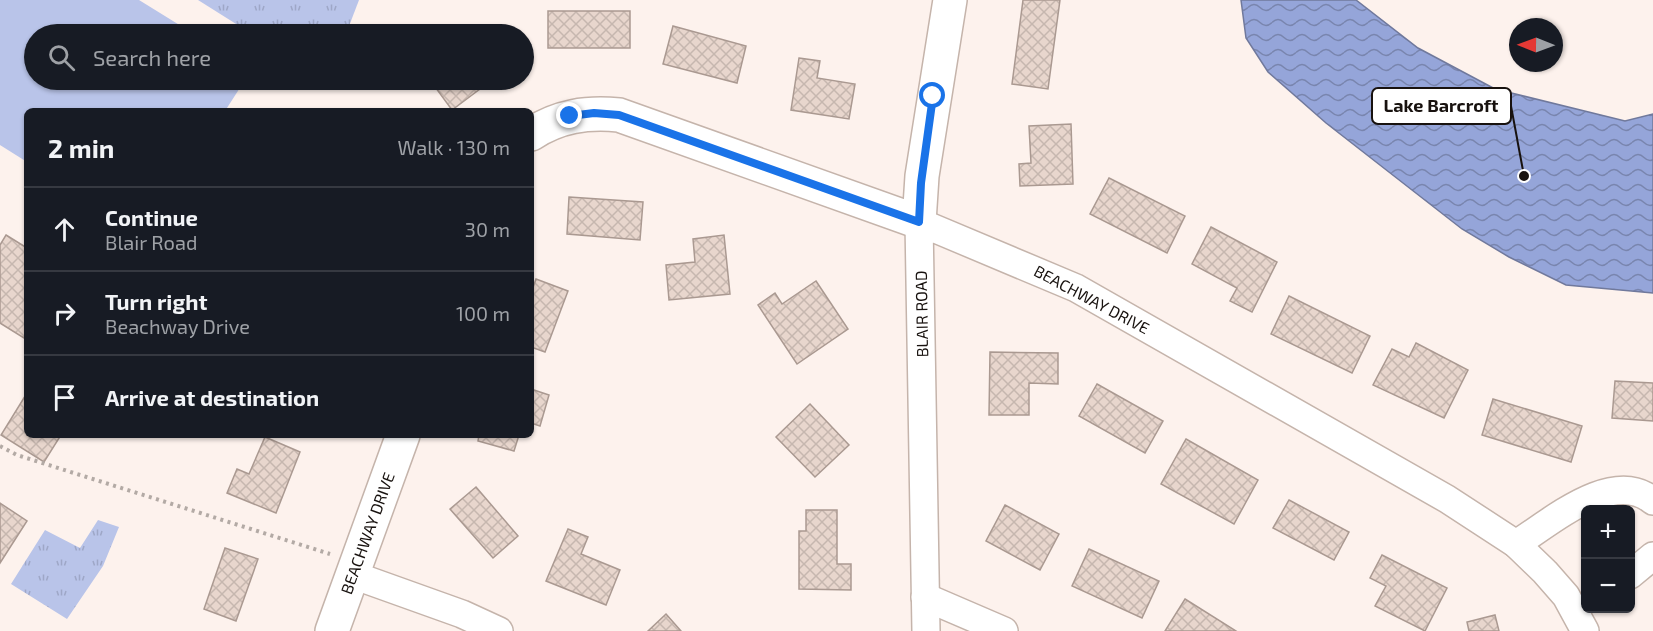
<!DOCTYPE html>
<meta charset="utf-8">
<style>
:root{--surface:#171b24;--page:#242831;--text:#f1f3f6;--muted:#9ea1a6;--line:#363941}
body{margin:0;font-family:"Exo 2",sans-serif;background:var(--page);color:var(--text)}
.controls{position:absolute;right:18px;bottom:18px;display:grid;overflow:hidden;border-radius:9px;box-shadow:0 2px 4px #0004}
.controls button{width:54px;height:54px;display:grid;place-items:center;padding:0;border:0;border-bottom:2px solid var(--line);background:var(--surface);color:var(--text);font:30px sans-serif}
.compass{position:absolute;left:1509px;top:18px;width:54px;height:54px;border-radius:50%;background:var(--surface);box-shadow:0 2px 4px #0004;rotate:271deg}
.stop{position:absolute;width:18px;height:18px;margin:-14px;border:4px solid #1a73e8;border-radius:50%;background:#fff}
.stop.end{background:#1a73e8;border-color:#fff;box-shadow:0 2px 6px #0008}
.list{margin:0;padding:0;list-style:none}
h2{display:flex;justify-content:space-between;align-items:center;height:78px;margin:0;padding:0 24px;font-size:26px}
h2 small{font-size:20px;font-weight:400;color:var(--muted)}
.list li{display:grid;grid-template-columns:39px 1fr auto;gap:18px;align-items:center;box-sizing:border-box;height:84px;padding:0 24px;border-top:2px solid var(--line)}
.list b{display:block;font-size:22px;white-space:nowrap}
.list p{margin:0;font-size:20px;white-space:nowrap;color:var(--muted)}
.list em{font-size:20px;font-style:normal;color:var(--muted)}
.icon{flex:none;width:33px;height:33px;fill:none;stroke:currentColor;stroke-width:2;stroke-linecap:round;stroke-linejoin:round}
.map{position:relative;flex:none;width:1653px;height:631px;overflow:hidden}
.search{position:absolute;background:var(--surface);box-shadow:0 2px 4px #0004;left:24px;top:24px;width:510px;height:66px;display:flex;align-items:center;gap:15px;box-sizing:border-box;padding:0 21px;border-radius:33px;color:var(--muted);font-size:22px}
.panel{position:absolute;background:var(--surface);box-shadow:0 2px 4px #0004;left:24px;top:108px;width:510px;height:330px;border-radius:9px}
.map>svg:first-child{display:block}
</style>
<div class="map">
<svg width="1653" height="631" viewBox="0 0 1653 631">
<defs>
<pattern id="park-tufts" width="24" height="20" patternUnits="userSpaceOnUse" patternTransform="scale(1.5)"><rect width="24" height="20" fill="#b9c4e9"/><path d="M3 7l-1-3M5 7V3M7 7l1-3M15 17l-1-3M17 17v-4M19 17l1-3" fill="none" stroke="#9ea7c7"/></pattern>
<pattern id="water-waves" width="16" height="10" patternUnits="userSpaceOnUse" patternTransform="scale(1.5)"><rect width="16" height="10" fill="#95a5d9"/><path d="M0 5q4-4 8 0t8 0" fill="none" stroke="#7985ae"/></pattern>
<pattern id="building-cross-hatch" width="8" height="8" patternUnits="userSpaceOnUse" patternTransform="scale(1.5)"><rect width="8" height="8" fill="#e8d6cd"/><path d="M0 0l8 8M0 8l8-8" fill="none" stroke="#c6b7af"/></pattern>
</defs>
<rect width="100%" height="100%" fill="#fdf2ed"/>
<!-- grass -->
<polygon fill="#b9c4e9" points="0,0 139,0 194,34 34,34 34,80 245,80 225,111 27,111 27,162 0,145"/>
<!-- park -->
<g fill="url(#park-tufts)">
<polygon points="198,0 359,0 346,34 252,34"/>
<polygon points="98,520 119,527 103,566 67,619 11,584 45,530 80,548"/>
</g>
<!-- water -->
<polygon fill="url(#water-waves)" stroke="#70799c" stroke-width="1.5" points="1241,0 1356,0 1418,48 1495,89 1625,121 1653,114 1653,293 1566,285 1509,257 1462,229 1326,123 1268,72 1246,38"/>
<!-- building -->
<g fill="url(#building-cross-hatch)" stroke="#aa9991" stroke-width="1.5">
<polygon points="1023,0 1060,0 1048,89 1012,84"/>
<rect x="548" y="11" width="82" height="37"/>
<polygon points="673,26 746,46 737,83 663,64"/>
<polygon points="799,58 820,61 817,78 855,84 849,119 791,110"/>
<polygon points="430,80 492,80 452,110"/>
<polygon points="1071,124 1073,184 1020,186 1019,164 1031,163 1029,126"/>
<polygon points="1109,178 1185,216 1167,253 1090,214"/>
<polygon points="569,197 643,202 640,240 567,234"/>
<polygon points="1211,227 1277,262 1252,312 1230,301 1237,288 1192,264"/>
<polygon points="6,235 27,248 27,340 0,323 0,245"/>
<polygon points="724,235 730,294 669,300 666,265 695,262 693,239"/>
<polygon points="536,279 568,291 545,352 531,347 531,293"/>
<polygon points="816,281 848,329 797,364 758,305 775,293 782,304"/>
<polygon points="1289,296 1370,336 1352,373 1271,334"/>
<polygon points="1416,343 1468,370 1444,418 1373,385 1392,349 1409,357"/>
<polygon points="990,352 1058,353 1058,384 1029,383 1029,415 989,415"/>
<polygon points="1615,381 1653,383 1653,421 1612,418"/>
<polygon points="1097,384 1163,421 1145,453 1079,416"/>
<polygon points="531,389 549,395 540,426 531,423"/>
<polygon points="27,393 27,435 61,435 44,462 1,435"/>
<polygon points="1493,399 1582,426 1571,462 1482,435"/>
<polygon points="810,404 849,445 815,477 776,437"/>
<polygon points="479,435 519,435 514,451 478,441"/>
<polygon points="265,437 300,452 276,513 227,493 237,469 249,474"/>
<polygon points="1186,439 1258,480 1234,524 1161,484"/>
<polygon points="476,487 518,536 493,558 450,509"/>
<polygon points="1289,500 1349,532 1334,560 1273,528"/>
<polygon points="0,503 27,521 0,563"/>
<polygon points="1005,505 1059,534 1040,570 986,541"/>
<polygon points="806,510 837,510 837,564 851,564 851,590 799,589 799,531 806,531"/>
<polygon points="568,529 588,537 581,554 620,570 606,605 546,581"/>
<polygon points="225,548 258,559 236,621 204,609"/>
<polygon points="1089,549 1159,581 1142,618 1072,586"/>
<polygon points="1382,555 1447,588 1425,631 1375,606 1386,586 1370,578"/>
<polygon points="1185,599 1236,631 1165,631"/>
<polygon points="666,614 681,631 648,631"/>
<polygon points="1495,615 1499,631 1469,631 1467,622"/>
</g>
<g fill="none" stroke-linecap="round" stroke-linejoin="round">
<!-- street casing -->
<g stroke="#c5b4ab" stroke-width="30">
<g id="street">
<path d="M1516,544C1550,523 1613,467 1653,501"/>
<polyline points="353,575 462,614 499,631"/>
<polyline points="1630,575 1653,556"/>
<polyline points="925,597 1004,631"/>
<polyline points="926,631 919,222 1076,288 1447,499 1516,544 1545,572 1566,596 1585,631"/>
</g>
</g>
<!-- secondary casing -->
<g stroke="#c5b4ab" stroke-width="36">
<g id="secondary">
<path d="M531,134C559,116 586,112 619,115L919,222L922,176L950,0"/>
<polyline points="332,631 403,435"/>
</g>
</g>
<!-- path -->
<polyline stroke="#b3aaa5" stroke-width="4" stroke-dasharray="3 4.5" stroke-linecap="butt" points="0,446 17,455 330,554"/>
<!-- street -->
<use href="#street" stroke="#fff" stroke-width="27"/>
<!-- secondary -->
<use href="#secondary" stroke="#fff" stroke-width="33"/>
</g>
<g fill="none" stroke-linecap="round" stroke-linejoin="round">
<!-- route -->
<polyline stroke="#1a73e8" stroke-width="8" points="570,116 594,113 619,115 919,222 921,183 933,96"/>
</g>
<g text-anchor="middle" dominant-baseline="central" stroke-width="4.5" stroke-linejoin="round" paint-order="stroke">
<!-- street labels -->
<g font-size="16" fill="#18120f" stroke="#fff">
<text transform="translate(1092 299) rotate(28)">BEACHWAY DRIVE</text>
<text transform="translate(921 314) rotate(-91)">BLAIR ROAD</text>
<text transform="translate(367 533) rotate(-70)">BEACHWAY DRIVE</text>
</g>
</g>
<!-- callouts -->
<path fill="none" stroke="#18120f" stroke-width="2" d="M1524 176L1511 106"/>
<circle fill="#18120f" stroke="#fff" stroke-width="2" cx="1524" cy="176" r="6"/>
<rect fill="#fff" stroke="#18120f" stroke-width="2" x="1372" y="88" width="139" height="36" rx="6"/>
<g font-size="18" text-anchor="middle" font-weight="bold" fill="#18120f">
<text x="1441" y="112">Lake Barcroft</text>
</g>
</svg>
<div class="controls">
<button>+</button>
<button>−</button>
</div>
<svg class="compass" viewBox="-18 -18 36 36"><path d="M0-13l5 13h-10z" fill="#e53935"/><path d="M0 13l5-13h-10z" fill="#9ea1a6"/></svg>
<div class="stop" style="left:933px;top:96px"></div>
<div class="stop end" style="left:570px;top:116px"></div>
<div class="search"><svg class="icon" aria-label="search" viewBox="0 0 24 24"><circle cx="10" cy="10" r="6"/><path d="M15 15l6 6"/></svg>Search here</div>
<section class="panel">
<h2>2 min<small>Walk · 130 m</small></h2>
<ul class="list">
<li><svg class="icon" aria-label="ahead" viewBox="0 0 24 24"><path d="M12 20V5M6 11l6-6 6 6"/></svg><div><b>Continue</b><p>Blair Road</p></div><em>30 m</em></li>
<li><svg class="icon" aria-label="right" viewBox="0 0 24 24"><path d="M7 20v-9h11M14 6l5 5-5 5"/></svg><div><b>Turn right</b><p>Beachway Drive</p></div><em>100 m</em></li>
<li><svg class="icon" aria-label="arrive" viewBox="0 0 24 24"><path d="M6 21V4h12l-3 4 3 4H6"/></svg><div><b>Arrive at destination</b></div></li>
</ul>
</section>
</div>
